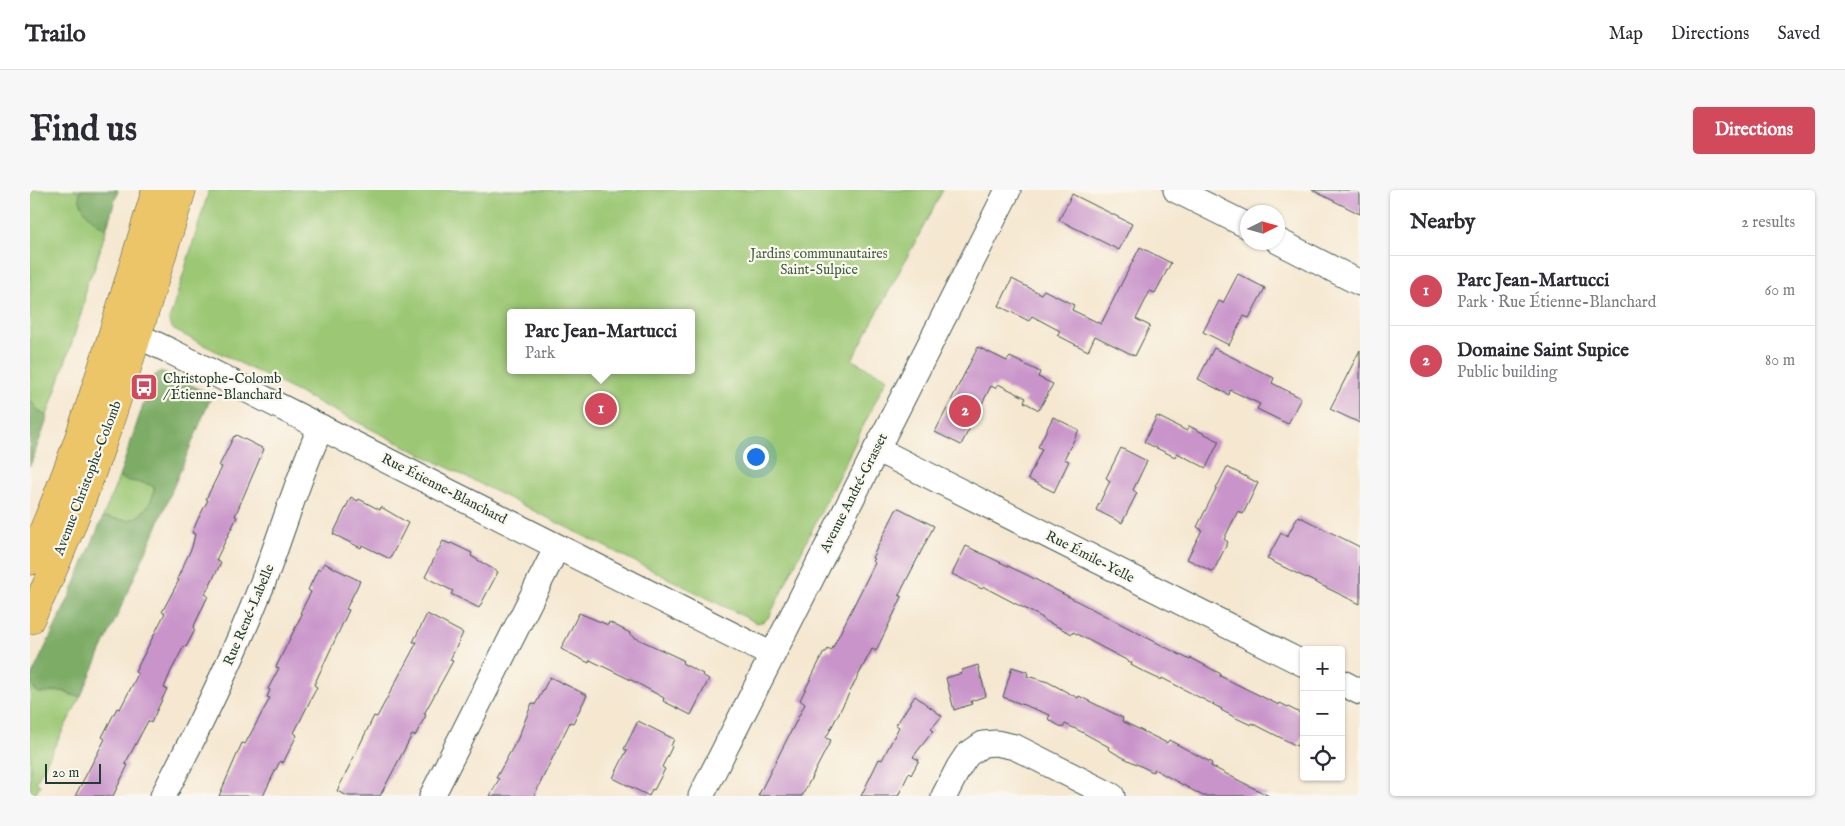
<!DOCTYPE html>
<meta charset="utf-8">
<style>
:root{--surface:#fff;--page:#f7f7f7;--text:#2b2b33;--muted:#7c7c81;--line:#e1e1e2;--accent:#d1495b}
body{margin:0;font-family:"IM FELL English",serif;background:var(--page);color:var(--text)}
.controls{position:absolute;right:15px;bottom:15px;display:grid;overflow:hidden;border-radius:5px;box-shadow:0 1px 4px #0004}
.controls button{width:45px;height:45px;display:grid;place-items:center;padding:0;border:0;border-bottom:1px solid var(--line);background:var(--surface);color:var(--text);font:25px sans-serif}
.compass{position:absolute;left:1210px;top:15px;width:45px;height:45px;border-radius:50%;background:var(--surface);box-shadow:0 1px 4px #0004;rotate:85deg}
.scale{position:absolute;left:15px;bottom:12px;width:56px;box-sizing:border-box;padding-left:5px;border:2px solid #1f3d34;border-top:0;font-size:14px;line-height:18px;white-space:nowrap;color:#1f3d34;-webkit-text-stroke:4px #fbf7ec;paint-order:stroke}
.you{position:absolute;left:725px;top:266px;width:18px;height:18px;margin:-12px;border:4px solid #fff;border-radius:50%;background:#1a73e8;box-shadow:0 0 0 8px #1a73e833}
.badge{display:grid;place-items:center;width:32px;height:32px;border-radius:50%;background:var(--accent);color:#fff;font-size:16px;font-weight:700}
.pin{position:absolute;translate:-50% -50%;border:2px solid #fff;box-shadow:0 1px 5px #0006}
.popup{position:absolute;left:477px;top:119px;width:188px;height:65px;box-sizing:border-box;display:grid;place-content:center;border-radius:5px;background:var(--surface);filter:drop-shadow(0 1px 4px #0005);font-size:16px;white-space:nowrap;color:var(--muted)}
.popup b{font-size:19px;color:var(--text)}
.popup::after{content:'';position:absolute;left:50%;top:100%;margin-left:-10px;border:10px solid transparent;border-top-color:var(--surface)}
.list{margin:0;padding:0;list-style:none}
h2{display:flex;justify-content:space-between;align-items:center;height:65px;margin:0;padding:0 20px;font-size:21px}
h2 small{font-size:16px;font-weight:400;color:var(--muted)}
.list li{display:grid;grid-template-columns:32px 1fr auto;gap:15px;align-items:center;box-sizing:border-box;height:70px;padding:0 20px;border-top:1px solid var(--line)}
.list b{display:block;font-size:19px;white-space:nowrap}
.list p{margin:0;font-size:16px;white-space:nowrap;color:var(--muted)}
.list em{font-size:16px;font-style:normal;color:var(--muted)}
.icon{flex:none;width:28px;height:28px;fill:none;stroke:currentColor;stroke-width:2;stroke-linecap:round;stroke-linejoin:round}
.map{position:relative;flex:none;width:1330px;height:606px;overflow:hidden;border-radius:5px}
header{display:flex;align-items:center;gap:30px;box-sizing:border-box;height:70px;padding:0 25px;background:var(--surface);border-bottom:1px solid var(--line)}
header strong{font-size:24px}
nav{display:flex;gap:28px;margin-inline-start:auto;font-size:18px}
.intro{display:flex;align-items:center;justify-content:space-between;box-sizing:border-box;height:120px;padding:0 30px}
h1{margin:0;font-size:35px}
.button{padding:12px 22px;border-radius:5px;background:var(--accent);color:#fff;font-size:18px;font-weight:700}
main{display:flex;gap:30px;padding:0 30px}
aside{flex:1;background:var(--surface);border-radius:5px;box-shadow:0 1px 4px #0004}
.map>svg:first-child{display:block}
</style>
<header>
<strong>Trailo</strong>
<nav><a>Map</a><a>Directions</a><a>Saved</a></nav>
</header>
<div class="intro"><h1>Find us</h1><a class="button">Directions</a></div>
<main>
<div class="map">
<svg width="1330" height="606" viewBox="0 0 1330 606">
<rect width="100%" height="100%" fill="#fbf7ec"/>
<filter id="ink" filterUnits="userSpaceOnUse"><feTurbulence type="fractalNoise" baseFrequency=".02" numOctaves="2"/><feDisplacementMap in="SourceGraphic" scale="10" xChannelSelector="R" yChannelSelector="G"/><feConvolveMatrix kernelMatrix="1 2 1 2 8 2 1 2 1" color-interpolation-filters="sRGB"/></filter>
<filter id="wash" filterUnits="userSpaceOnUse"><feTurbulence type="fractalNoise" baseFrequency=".0096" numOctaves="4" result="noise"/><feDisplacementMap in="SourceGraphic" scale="20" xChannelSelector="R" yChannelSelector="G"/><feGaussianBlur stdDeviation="1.12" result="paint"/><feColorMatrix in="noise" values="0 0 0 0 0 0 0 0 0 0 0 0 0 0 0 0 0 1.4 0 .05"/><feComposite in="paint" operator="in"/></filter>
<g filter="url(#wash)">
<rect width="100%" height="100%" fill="#f5e7d0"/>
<!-- green -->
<g fill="#9cc875" stroke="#5e8254" fill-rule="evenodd">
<polygon points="0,0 88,0 64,80 56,94 54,114 42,152 0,276"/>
<path d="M179,0H913L822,170L857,188L739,427L735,431L727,433L144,140L140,135L139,131ZM481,123H661V180H481Z"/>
<path d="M89,287C100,294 113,290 124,297C125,310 112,328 98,330C90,330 81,328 73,327Z"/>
<polygon points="0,489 2,495 17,503 32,501 43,506 51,506 6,592 10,595 4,606 0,606"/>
</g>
<!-- forest -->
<g fill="#7dac66" stroke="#4e744d">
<path d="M50,0H88L76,39C63,32 46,17 50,0Z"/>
<path d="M129,182H134L182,205L122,348L51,506C42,506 39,502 32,501C19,498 6,514 0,489L38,410L73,327C81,328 90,330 98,330C112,328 125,310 124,297C114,290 100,294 89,287L122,188Z"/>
<polygon points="0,210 10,222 18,227 0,276"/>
</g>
<g id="blocks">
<!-- building -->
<g fill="#c994ca">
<polygon points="1282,0 1330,0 1330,24"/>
<polygon points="1042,4 1102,34 1089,60 1029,30"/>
<polygon points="1110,57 1141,73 1125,103 1120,101 1106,129 1120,136 1105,166 1065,146 1058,161 1027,145 1030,141 1002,126 999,131 969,116 982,89 1011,104 1014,100 1044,115 1042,120 1071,134"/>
<polygon points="1208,84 1235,98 1219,128 1214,126 1199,155 1173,142 1189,111 1193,113"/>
<polygon points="948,157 977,171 980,167 1010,182 1008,187 1023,194 1009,220 994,212 996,208 968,194 965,198 961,196 931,255 905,242"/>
<polygon points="1184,158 1244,188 1242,193 1271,208 1258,234 1227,219 1230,214 1200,200 1199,205 1168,189"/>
<polygon points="1330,160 1330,233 1300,219"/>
<polygon points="1127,226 1157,241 1159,236 1189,251 1176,278 1147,263 1145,267 1114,252"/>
<polygon points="1023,227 1049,240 1034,269 1039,271 1024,302 998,289 1012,259 1008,257"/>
<polygon points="206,245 234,259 205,326 207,327 186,370 191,373 175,404 178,406 163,438 165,440 156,457 154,456 141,481 134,498 137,499 121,533 118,531 95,574 98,575 83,606 45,606 75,549 72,547 87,518 90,519 108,484 105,482 135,423 132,422 149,390 147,389 162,357 165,344 162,343 168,329 178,310 176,309 192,277 189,276 204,246 205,247"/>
<polygon points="1091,258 1117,271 1103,300 1107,303 1092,333 1066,320 1080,291 1076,288"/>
<polygon points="1197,277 1228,293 1213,324 1208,321 1194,349 1198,352 1183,382 1157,369 1172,340 1167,337"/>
<polygon points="321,307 328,311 329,309 350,320 351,317 378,333 360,369 332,355 331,358 303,344"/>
<polygon points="869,318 904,336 869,405 872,407 846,461 842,459 796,548 801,550 772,606 728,606 775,514 770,510 794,462 796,462 798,459 801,461 845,373 842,371 844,369 842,368 866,320"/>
<polygon points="1268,326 1330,357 1330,414 1237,369 1251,343 1257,347"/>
<polygon points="413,351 420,354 421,353 442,363 441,366 468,382 449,418 421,404 423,401 395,387"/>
<polygon points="936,356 997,385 1160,470 1161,468 1191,484 1190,486 1249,515 1250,513 1274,525 1274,543 1267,556 1222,533 1221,535 1206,528 1191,520 1192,519 1132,488 1131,490 1116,483 1101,475 1102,473 1043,442 1042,444 1012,429 1013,428 954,397 952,399 922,384"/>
<polygon points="294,373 330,391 316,419 319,420 284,495 287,497 264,543 267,545 253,573 250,571 233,606 189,606 212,553 215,554 240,508 237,507 240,500 238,499 249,478 246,477 272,424 270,423 281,402 278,400 288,379 290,380"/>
<polygon points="549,423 578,435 579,432 600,443 599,444 606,448 653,470 652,473 673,484 672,485 679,489 661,525 633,511 634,508 607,493 560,470 559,473 531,459"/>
<polygon points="397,424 433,443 420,470 423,471 394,524 396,525 385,546 382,545 350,606 318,606 307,601 344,526 347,527 387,452 383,452"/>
<polygon points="948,475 956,506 941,511 942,514 924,520 916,488 932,483 932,480"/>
<polygon points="982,477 998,482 997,486 1018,492 1048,508 1049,506 1093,528 1092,531 1137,553 1139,550 1182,573 1181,576 1239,606 1173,606 1124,579 1123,582 1088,565 1078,559 1079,557 1050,541 1035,534 1033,538 1018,529 1020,525 973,507"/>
<polygon points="520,487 557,505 543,533 540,532 504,606 460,606 469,589 466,588 488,548 502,513 505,515"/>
<polygon points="885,506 912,526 901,539 903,541 883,567 889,570 881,585 879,583 868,606 831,606 849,569 852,570 869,537 866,535"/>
<polygon points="608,531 644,549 641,556 642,557 632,577 635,579 624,600 622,599 619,606 583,588 597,560 594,559"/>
</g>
</g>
</g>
<g filter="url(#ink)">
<use href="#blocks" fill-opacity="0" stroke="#3f564b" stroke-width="1"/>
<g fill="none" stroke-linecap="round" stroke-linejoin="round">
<!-- minor casing -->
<g stroke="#3f564b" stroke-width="27">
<g id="minor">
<polyline points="1146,0 1218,36"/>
<polyline points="1248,51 1330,93"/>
<polyline points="87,143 121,152 138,160 742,465"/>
<polyline points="846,259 1274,474"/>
<polyline points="1311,492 1330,502"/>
<path d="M133,606C169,538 203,468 231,397C252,344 267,289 291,237"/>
<polyline points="402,606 527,357"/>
<polyline points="671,606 978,0"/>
<polyline points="914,606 929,577 937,565 953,554 966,553 985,557 1082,606"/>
</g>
</g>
<!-- major casing -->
<g stroke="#3f564b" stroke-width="29">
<g id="major">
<path d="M0,371C54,252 88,124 126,0"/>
<path d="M0,430C67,293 107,145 152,0"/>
</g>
</g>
<!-- minor -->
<use href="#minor" stroke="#fff" stroke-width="25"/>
<!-- major -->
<use href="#major" stroke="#edc569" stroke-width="28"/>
</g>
</g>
<!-- icons -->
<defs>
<g id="bus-square" transform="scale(1.4375)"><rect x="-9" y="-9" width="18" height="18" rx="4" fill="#d1495b" stroke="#fbf7ec"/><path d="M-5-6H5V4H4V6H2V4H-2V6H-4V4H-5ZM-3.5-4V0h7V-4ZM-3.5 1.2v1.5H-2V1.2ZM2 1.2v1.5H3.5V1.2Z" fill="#fff"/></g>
</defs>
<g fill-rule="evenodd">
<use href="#bus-square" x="114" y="197"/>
</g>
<g text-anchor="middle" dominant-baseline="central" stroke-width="4.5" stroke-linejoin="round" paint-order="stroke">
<!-- park labels -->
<g font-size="14" fill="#3e6044" stroke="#fbf7ec">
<text x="789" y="64">Jardins communautaires<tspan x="789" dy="16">Saint-Sulpice</tspan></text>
</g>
<!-- poi labels -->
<g font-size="14" fill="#1f3d34" stroke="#fbf7ec" text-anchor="start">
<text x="133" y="189">Christophe-Colomb<tspan x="133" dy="16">/ Étienne-Blanchard</tspan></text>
</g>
<!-- street labels -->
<g font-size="14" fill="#1f3d34" stroke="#fbf7ec">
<text transform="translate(58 288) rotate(-69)">Avenue Christophe-Colomb</text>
<text transform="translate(414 299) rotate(27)">Rue Étienne-Blanchard</text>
<text transform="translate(824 303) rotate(-63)">Avenue André-Grasset</text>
<text transform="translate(1060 367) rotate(27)">Rue Émile-Yelle</text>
<text transform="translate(219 425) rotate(-67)">Rue René-Labelle</text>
</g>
</g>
</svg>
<div class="controls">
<button>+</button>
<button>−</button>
<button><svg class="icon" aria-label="locate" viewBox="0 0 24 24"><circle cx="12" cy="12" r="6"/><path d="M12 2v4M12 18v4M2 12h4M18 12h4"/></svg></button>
</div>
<svg class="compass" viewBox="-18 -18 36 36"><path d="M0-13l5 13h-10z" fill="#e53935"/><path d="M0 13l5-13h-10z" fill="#7c7c81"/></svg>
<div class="scale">20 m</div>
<div class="you"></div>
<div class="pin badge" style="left:571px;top:219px">1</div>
<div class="popup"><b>Parc Jean-Martucci</b>Park</div>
<div class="pin badge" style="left:935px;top:221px">2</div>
</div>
<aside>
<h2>Nearby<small>2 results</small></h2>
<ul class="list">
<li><span class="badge">1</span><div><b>Parc Jean-Martucci</b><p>Park · Rue Étienne-Blanchard</p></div><em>60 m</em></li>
<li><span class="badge">2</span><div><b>Domaine Saint Supice</b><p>Public building</p></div><em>80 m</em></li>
</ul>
</aside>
</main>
